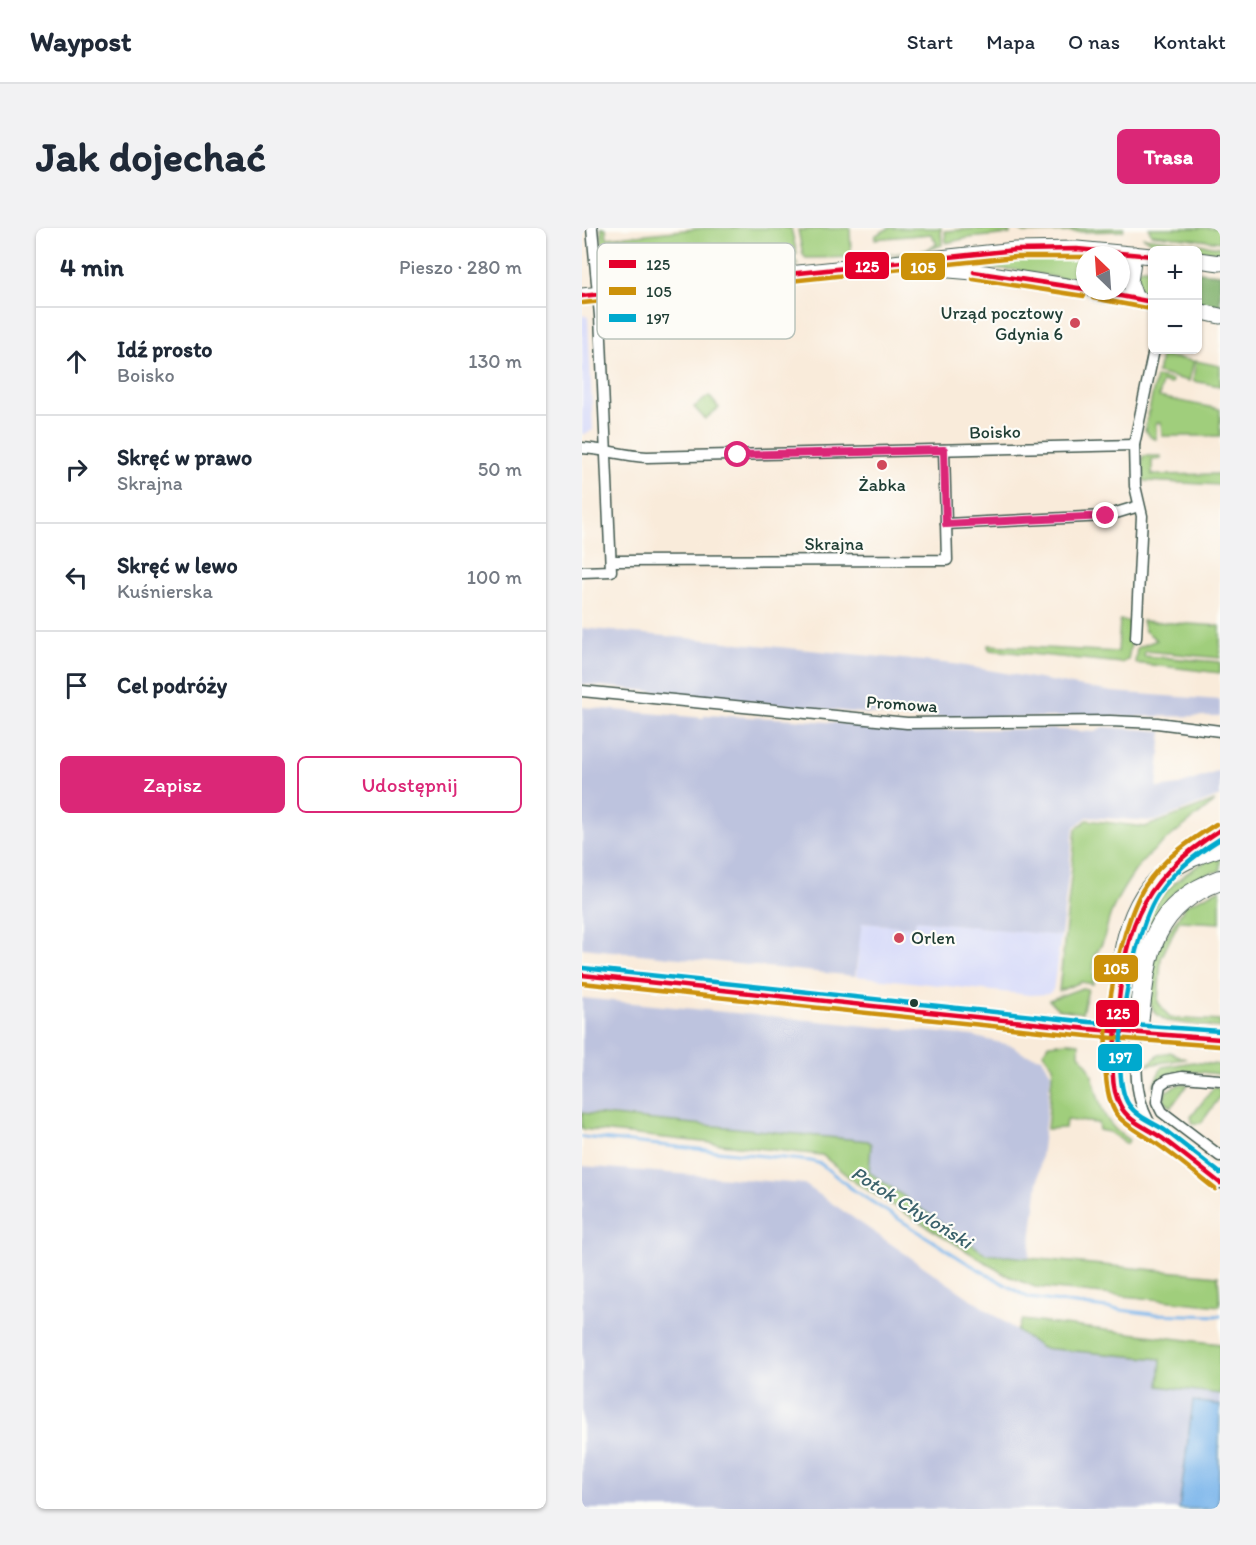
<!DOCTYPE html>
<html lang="pl">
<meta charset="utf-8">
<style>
:root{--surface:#fff;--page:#f2f2f3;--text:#1f2937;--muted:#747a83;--line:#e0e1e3;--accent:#db2777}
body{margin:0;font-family:Itim,sans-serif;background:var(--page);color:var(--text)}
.controls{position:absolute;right:18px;top:18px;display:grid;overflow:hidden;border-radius:9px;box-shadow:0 2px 4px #0004}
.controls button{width:54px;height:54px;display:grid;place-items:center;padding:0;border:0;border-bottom:2px solid var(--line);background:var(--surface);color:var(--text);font:30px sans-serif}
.compass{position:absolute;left:494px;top:18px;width:54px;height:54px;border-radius:50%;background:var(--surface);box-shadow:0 2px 4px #0004;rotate:335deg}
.stop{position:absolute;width:18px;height:18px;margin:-14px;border:4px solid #db2777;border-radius:50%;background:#fff}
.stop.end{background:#db2777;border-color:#fff;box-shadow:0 2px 6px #0008}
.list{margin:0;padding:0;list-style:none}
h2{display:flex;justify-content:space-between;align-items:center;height:78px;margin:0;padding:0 24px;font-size:26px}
h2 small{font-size:20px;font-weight:400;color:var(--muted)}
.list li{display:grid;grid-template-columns:39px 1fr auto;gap:18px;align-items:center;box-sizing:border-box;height:108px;padding:0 24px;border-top:2px solid var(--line)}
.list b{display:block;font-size:22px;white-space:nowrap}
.list p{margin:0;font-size:20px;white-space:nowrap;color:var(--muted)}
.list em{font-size:20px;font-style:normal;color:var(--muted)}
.actions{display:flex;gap:12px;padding:18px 24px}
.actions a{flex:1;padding:14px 0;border:2px solid var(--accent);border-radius:9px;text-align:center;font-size:21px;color:var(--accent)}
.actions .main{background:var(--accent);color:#fff}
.icon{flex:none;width:33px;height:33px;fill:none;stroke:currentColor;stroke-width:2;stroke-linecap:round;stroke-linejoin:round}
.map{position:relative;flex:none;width:638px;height:1281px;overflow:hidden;border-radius:9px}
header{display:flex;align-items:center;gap:36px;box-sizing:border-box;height:84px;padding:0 30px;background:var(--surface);border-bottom:2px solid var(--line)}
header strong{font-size:28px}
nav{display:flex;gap:33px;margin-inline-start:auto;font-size:21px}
.intro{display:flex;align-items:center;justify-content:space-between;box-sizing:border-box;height:144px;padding:0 36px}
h1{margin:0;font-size:42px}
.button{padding:15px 27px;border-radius:9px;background:var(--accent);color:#fff;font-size:21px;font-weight:700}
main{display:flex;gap:36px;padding:0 36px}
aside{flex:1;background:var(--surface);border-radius:9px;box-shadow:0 2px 4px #0004}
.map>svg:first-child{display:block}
</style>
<header>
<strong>Waypost</strong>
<nav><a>Start</a><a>Mapa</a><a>O nas</a><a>Kontakt</a></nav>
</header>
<div class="intro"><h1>Jak dojechać</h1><a class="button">Trasa</a></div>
<main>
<aside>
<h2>4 min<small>Pieszo · 280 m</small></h2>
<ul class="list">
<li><svg class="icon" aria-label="ahead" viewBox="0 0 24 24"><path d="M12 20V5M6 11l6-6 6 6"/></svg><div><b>Idź prosto</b><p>Boisko</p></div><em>130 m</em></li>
<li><svg class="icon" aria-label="right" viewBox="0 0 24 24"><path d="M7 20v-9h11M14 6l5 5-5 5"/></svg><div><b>Skręć w prawo</b><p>Skrajna</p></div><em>50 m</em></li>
<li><svg class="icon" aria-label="left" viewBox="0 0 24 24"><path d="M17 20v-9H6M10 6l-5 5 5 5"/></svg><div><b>Skręć w lewo</b><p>Kuśnierska</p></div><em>100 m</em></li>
<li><svg class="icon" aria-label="arrive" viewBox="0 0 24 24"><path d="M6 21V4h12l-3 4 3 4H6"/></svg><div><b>Cel podróży</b></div></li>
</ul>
<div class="actions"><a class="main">Zapisz</a><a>Udostępnij</a></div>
</aside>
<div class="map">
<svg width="638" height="1281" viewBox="0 0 638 1281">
<rect width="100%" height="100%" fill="#fdfcf7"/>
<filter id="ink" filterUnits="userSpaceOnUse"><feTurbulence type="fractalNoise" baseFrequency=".0167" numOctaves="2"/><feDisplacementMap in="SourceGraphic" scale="12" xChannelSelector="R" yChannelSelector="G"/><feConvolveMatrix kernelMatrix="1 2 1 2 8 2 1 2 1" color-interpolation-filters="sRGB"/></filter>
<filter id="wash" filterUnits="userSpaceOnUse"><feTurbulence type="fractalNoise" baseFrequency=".008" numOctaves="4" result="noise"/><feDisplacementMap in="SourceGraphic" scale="24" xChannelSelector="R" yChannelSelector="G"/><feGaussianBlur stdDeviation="1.35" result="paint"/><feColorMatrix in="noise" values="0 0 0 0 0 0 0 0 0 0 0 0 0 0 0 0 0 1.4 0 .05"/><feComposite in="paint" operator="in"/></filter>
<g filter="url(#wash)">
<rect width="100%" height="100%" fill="#f9ebda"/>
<!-- built -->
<g fill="#d4d8f9">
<polygon points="0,87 6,89 11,202 0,207"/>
<polygon points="334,692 479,708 471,762 466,766 448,767 274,748 279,695 332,699"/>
</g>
<!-- industrial -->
<g fill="#bdc3de">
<polygon points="0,400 372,436 530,464 638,472 638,488 326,490 0,456"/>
<polygon points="0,479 122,490 122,487 211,491 335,502 464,501 513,504 521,499 580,503 575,560 597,557 638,543 638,568 573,593 505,589 492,599 479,708 334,692 332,699 280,695 273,748 0,720"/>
<polygon points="0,770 390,808 431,818 442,826 460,830 469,845 447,1030 404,1026 287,944 289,916 286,913 0,884"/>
<polygon points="0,938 222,956 460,1120 580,1131 577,1158 638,1166 638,1281 0,1281"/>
</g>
<!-- green -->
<g fill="#a0ce7c" stroke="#608658" stroke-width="1.5">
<polygon points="19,0 24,0 25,10 123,0 209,0 215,26 23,47"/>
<polygon points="268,0 269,28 284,27 284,29 224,30 221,27 216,2"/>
<polygon points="307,0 359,0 360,17 344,23 303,27 344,22 355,16 349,6 293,11 294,7"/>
<polygon points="406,0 427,0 428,6 386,10 364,15 363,3"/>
<polygon points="434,0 447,2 542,0 541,3 442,5"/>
<polygon points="567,0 638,0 638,14 569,6"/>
<polygon points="562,9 638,19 638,25 571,16"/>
<polygon points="464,29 503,29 503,55 436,42 396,40 355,34"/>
<polygon points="212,31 216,37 30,57 21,52"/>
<polygon points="560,40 570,40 570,66 557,63 553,46"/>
<polygon points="581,122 582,128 612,133 607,153 575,145"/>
<polygon points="614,133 638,138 638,158 611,153"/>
<polygon points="574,149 590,152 589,156 580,154 577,169 638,181 638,208 580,208 579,195 574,195 574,211 570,210 563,202"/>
<polygon points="127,168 137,180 123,191 112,179"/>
<polygon points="561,228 579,228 579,231 570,232 570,247 638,246 638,257 563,253 559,247"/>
<polygon points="538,392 548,394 550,412 546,431 540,435 408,422 406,419 406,417 536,424"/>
<polygon points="560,393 638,398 638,430 563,423 562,428 638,434 638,445 553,435 555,420 575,412 563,403"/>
<path d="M633,573C610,594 574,616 555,640C546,653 535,669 529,685C523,700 524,716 512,727L511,756L499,754L477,763L494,601L505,592L563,599Z"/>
<path d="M638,627V643C569,652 557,732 546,788L543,782C550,711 567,656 638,627Z"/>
<polygon points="638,661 638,695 597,693 579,730 576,774 588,790 638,793 638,800 584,793 572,784 566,769 573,724 604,677"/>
<polygon points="500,760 506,761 500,785 476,781 467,772"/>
<path d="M486,814L497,815V826C522,851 506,887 547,912L545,916L527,904L517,902L516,895L484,892L483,900L465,901L471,838L461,824L467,816Z"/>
<polygon points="588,824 603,831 565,837 577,827"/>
<path d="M611,834L638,837V846C612,844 587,836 570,859L580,839Z"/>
<polygon points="598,856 606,856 589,879 582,872 584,863"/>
<polygon points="632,859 638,861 638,869 619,895 611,896 609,889"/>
<polygon points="0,885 286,913 289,916 287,944 404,1026 636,1048 638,1078 453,1059 424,1047 274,955 240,927 0,901"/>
<polygon points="440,1092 638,1116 638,1166 577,1158 579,1131 460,1120 435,1103"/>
</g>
<!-- forest -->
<polygon fill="#80b16c" stroke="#507750" stroke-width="1.5" points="616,44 638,46 638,81 616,77"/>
<!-- water -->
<polygon fill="#7ab5eb" stroke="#4c7990" stroke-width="1.5" points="611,1173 638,1177 636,1281 597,1281"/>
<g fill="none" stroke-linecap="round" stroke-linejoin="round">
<!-- stream -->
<polyline stroke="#7ab5eb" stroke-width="3" points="0,909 229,933 239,936 270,961 382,1033 447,1070 570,1086 638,1088"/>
</g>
</g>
<g filter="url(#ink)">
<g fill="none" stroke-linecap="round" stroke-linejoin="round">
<!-- street casing -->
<g stroke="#40574d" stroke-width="13">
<g id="street">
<path d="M0,220C22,221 42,228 65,229L552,217"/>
<polyline points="364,296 524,288 557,278"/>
<polyline points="29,333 365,332 362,222"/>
<polyline points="0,344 29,343 18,88 10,0"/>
<polyline points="554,410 560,288 553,258 552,217 572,122"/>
<polyline points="0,463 325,495 528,493 575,495 638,503"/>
<path d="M0,747L534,803C531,831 527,859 543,884L638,955"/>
<path d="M555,804C554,839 551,873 572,902"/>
<polyline points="638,852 600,849 585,852 578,857 575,874 580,884 638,928"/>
</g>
</g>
<!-- secondary casing -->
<g stroke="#40574d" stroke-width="17">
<g id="secondary">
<polyline points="552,26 548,54 554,71"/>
<polyline points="616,32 638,35"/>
<polyline points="332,39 403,45 503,61"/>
<polyline points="512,63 570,74"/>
<polyline points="0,68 433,22 495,21 570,28"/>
<polyline points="616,83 638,88"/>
<polyline points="601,628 638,602"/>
</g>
</g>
<!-- highway casing -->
<g stroke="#40574d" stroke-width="22">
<g id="highway">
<path d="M638,618C621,624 602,630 588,641C539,677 538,749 534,803L638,811"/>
<path d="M555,804C564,736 563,679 638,652"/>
</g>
</g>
<!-- street -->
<use href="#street" stroke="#fff" stroke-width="10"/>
<!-- secondary -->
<use href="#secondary" stroke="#fff" stroke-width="15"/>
<!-- highway -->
<use href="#highway" stroke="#fff" stroke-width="20"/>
<!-- bus-1 casing -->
<g stroke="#fdfcf7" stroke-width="9">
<g id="bus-1">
<polyline points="392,44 503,61"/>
<polyline points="512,63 570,74"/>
<polyline points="0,68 433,22 495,21 570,28"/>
<path d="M638,602C551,658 543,703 534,801C532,826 526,854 538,877C546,894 566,900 580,910C600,925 619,940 638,955"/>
<polyline points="0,747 506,801 638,811"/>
</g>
</g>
<!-- bus-2 casing -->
<g stroke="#fdfcf7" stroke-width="9">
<g id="bus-2">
<polyline points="391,51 502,68"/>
<polyline points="511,70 569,81"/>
<polyline points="1,75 433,29 503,29"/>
<polyline points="0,755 505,808 637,818"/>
<path d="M633,961C613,945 593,928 572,914C559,905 545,899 535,887C506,846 536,699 563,658C581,631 607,613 634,596"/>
</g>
</g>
<!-- bus-3 casing -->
<g stroke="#fdfcf7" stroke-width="9">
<g id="bus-3">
<path d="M638,611C614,626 593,642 577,665C552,698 523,843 547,877C555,889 572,895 584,903C602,917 620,931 638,945"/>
<polyline points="1,740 507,794 638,803"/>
</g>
</g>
<!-- bus-1 -->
<use href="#bus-1" stroke="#e4002b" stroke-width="4.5"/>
<!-- bus-2 -->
<use href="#bus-2" stroke="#cc910a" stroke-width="4.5"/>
<!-- bus-3 -->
<use href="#bus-3" stroke="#00a9ce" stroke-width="4.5"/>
</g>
</g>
<g fill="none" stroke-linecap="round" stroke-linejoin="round" filter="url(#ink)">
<!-- route -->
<polyline stroke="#db2777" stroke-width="8" points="156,227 362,222 364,296 524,288"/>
</g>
<!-- markers -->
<g fill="#d1495b" stroke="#fdfcf7" stroke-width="2">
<circle cx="493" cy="95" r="6"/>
<circle cx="300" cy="237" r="6"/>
<circle cx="317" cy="710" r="6"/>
</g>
<circle fill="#1f3d34" stroke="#fdfcf7" stroke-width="2" cx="332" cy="775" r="5"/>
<g text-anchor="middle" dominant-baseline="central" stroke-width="4.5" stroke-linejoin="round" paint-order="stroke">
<!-- poi labels -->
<g font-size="18" fill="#1f3d34" stroke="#fdfcf7" text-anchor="end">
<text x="481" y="85">Urząd pocztowy<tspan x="481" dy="21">Gdynia 6</tspan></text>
<text x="300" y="257" text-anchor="middle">Żabka</text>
<text x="329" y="710" text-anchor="start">Orlen</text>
</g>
<!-- street labels -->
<g font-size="18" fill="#1f3d34" stroke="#fdfcf7">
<text transform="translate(413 204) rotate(-1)">Boisko</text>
<text x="252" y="316">Skrajna</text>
<text transform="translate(320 476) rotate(4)">Promowa</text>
</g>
<!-- water labels -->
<g font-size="20" font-style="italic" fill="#3a616b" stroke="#fdfcf7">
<text transform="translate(330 979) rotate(32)">Potok Chyloński</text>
</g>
</g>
<!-- legend -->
<rect x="15" y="15" width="198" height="96" rx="9" fill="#fdfcf7" stroke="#bac3bc" stroke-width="1.5"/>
<rect x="27" y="32" width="27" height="8" fill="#e4002b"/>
<rect x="27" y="59" width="27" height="8" fill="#cc910a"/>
<rect x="27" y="86" width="27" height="8" fill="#00a9ce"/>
<g font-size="16" fill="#1f3d34">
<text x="64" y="42">125</text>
<text x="64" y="69">105</text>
<text x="64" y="96">197</text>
</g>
<g stroke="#fdfcf7" stroke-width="2">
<rect x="262" y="23" width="46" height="29" rx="6" fill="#e4002b"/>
<rect x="318" y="24" width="46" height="29" rx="6" fill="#cc910a"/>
<rect x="511" y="726" width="46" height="29" rx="6" fill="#cc910a"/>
<rect x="513" y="771" width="45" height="29" rx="6" fill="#e4002b"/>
<rect x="515" y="815" width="46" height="29" rx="6" fill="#00a9ce"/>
</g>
<g font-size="16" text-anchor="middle" font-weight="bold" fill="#fff">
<text x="285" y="44">125</text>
<text x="341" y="45">105</text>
<text x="534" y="746">105</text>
<text x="536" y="791">125</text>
<text x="538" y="835">197</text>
</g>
</svg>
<div class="controls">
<button>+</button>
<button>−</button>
</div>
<svg class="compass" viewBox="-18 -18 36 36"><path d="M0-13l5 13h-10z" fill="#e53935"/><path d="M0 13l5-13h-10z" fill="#747a83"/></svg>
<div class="stop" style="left:156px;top:227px"></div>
<div class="stop end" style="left:524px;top:288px"></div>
</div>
</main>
